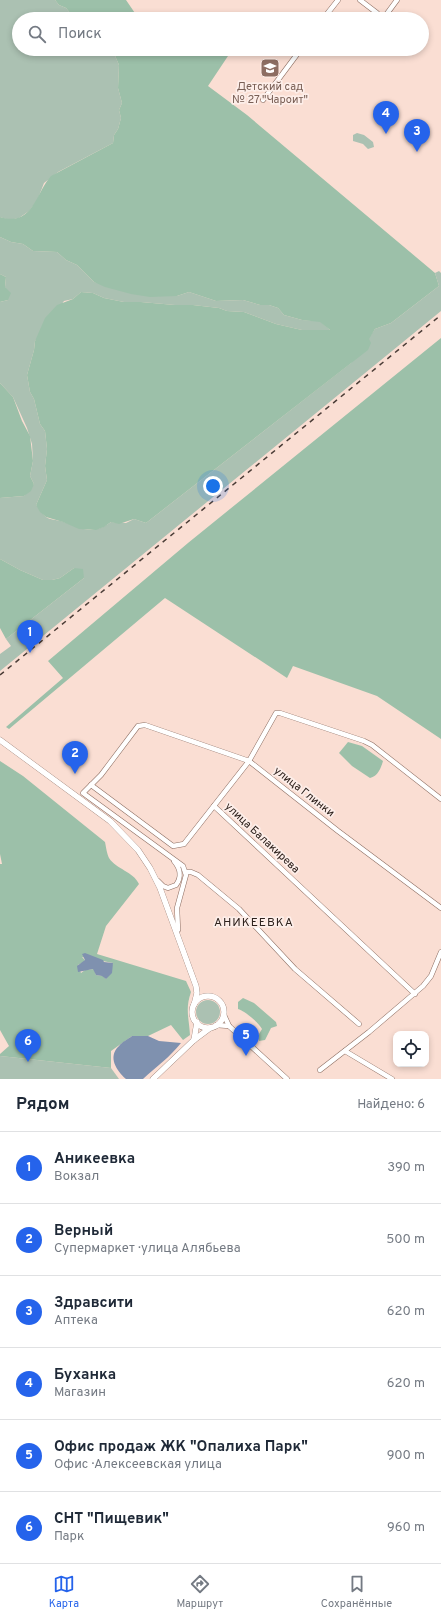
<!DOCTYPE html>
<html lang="ru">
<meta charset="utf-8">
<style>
:root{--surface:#fff;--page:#f2f2f3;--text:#1f2937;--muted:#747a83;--line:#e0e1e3;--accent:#2563eb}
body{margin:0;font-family:Overpass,sans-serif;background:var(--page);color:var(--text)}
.controls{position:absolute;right:12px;bottom:12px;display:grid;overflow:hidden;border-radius:8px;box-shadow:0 2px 6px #0003}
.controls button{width:36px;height:36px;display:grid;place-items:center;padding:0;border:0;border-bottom:1px solid var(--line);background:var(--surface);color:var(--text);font:20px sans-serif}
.you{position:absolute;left:213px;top:486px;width:14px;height:14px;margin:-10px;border:3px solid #fff;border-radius:50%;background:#1a73e8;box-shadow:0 0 0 6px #1a73e833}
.badge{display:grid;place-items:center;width:26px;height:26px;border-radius:50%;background:var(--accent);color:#fff;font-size:13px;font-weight:700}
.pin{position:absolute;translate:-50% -33px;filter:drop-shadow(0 1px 2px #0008)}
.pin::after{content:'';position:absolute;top:21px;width:14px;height:12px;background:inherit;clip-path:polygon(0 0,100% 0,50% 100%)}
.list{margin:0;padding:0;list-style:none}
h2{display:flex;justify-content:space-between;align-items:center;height:52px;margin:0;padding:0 16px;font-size:17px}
h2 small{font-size:13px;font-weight:400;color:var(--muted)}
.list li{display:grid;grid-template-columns:26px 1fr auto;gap:12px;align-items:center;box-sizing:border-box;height:72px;padding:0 16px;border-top:1px solid var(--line)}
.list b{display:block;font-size:15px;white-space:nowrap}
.list p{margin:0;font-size:13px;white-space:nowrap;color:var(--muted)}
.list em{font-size:13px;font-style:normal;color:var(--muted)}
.icon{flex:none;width:22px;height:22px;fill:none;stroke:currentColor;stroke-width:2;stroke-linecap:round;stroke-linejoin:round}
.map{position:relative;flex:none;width:441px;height:1079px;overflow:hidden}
.search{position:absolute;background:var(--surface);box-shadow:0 2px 6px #0003;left:12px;right:12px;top:12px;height:44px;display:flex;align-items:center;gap:10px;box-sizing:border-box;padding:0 14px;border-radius:22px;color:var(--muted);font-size:15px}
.sheet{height:484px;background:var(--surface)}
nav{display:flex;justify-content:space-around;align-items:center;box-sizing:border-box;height:56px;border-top:1px solid var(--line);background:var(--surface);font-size:11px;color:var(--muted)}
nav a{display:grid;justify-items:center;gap:2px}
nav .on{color:var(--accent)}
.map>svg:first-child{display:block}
</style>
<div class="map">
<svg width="441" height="1079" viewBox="0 0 441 1079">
<rect width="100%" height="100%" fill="#faded3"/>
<!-- green -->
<g fill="#abc1b2">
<polygon points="0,0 55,0 59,5 66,8 75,19 19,19 19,49 110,49 113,51 119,65 118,88 122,103 119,110 121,118 118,129 114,135 113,143 58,172 44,183 37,201 29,211 19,218 9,220 0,217"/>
<polygon points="357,133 364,135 373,142 374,147 368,149 363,144 353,141 353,135"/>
<path d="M0,237L11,242L23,244L33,251L57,252L66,260L77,265L94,282L177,296L189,292L216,301L243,300L260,305H269L278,308L284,315L302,320L320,321L330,330H302L276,324L244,312L227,311L219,308L193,305H175L141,302H124L104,298L93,293L81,292L73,299L64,301L35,341L34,350L27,375L30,392L34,399L40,424L45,431L47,449L45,466L47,480L36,505C39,508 42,514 46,517C50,520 57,520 61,521C81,528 92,536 111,522L126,523L134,519L146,523L351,363L375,329L391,323L439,286L435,273L439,271L441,273V311L0,671V654L11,646L6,639L84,578L74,568L60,578L52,580H43L20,570L0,559V498L24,496L34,484L30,476L33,461L32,444L27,428L13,397L0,383V302L8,300L5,287L6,277L0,274Z"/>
<circle cx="208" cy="1012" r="12"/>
<polygon points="0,1056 111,1068 119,1079 0,1079"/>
</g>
<!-- forest -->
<g fill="#9cc0a9" fill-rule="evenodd">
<polygon points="55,0 126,0 139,19 75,19 66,8 59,5"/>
<path d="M110,49H231L232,50L208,86L247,115L435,273L439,286L391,323L375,329L369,339L371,343L368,350L146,523L134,519L119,524L111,522L104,527L96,530L79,529L63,522L46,517L40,512L36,505L47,480L45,466L47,449L45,431L40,424L34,399L30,392L27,375L34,350L35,341L45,318L57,305L73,299L81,292L93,293L104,298L124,302H141L175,305H193L219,308L227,311L244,312L276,324L302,330H330L320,322L302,320L284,315L278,308L269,305H260L243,300L216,301L189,292L177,296L150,297L131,294L105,287L94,282L77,265L66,260L57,252L33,251L23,244L11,242L0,237V217C33,227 35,194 51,176L113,143L114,135L118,129L121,118L119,110L122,103L118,88L119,65L113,51Z"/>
<polygon points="0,274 6,277 5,287 11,293 8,300 0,302"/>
<polygon points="441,338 441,739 377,696 293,666 287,678 165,598 9,729 6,727 63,678 48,661 188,543"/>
<polygon points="0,383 13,397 22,421 30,436 33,461 30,476 34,484 31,491 24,496 0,498"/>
<polygon points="0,559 20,570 43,580 52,580 60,578 74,568 83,569 84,578 6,639 0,628"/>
<path d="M348,742L362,746L383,761C381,768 378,776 370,778L352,766L339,753Z"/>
<path d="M0,761L23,776L105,842C106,847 107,854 109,858C117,870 133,871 139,884L106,926L97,954L186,981L191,992C185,1009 189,1018 190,1035L183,1040L171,1025L148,1036H132L111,1051V1068L0,1056V1054L9,1046L0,1030V864H2L0,854ZM82,957L113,963L106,979L103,976L96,975L94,969L85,970L81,973L78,965L84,962L85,960Z"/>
<path d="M243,998L254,1003L276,1022L277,1026L271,1028L265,1040L259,1041V1034L262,1029C259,1023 245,1011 238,1009V1002Z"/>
</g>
<!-- water -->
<g fill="#7f91af">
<polygon points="85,953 103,960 104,962 113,963 112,973 106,979 102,976 96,975 93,969 78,972 77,966 85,960 82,954"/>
<path d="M132,1036H148L159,1041L181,1043C170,1057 156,1067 143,1079H126C117,1071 107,1057 119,1046C122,1042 128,1039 132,1036Z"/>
</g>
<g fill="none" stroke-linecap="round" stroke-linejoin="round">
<!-- minor casing -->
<g stroke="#8e6f63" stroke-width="5.5">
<g id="minor">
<polyline points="360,0 377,13"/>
<polyline points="323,19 338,0"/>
<polyline points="383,19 397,0"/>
<polyline points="263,100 301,49"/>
<polyline points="91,785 173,846 184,844 249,761 276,713 280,713 364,741 372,745 441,799"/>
<polyline points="214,806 415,994"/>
<polyline points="186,872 191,872 198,875 239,909 295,969 359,1024"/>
<path d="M158,881L163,886L168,888L176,885C182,877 180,868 174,861"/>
<polyline points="178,930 177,908 186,875 183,866 83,793 101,775 138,726 145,725 249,761 338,831 441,908"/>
<polyline points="224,1015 229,1026 287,1079"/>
<polyline points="216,1025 229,1026"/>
<polyline points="345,1051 392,1079"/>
<polyline points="320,1070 369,1032 423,986 431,976 441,952"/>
</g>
</g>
<!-- tertiary casing -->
<g stroke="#8e6f63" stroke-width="6">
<g id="tertiary">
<polyline points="0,740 110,821 138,850 150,868 160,888 196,986 197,993 194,1005"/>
<circle cx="208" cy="1012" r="16"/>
<polyline points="194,1040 197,1022"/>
<polyline points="153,1079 194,1040 210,1028"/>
</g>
</g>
<!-- minor -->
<use href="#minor" stroke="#fff" stroke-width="4.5"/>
<!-- tertiary -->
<use href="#tertiary" stroke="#fff" stroke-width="5.5"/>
<!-- rail -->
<polyline stroke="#4b3d37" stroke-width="1.5" stroke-dasharray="5 5" stroke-linecap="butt" points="0,675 441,315"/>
</g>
<!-- icons -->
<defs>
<g id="school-square" transform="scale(1)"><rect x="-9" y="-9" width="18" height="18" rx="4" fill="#8d6e63" stroke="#fdeee9"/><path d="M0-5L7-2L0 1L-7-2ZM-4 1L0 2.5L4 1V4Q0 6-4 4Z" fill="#fff"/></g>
</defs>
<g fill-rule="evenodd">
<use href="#school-square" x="270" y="68"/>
</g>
<g text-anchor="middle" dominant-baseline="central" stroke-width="3.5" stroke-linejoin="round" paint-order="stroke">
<!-- education labels -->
<g font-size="11" fill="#785e54" stroke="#fdeee9">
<text x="270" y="87">Детский сад<tspan x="270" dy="13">№ 27 "Чароит"</tspan></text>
</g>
<!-- street labels -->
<g font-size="11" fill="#2d211c" stroke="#fdeee9">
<text transform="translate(304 792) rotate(38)">улица Глинки</text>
<text transform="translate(262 838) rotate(43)">улица Балакирева</text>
</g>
<!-- neighbourhood labels -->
<g font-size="12" letter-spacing="1" fill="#2d211c" stroke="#fdeee9">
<text x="254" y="923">АНИКЕЕВКА</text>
</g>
</g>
</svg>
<div class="controls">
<button><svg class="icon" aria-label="locate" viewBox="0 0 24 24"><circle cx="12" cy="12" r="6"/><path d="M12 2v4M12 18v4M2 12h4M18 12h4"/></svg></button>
</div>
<div class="you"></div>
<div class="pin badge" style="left:30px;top:653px">1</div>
<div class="pin badge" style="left:75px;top:774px">2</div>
<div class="pin badge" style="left:417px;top:152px">3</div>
<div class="pin badge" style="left:386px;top:134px">4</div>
<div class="pin badge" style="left:246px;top:1056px">5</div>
<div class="pin badge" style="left:28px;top:1062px">6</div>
<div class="search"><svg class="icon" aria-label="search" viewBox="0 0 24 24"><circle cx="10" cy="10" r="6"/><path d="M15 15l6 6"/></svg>Поиск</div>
</div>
<section class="sheet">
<h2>Рядом<small>Найдено: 6</small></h2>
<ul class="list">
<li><span class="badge">1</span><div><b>Аникеевка</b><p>Вокзал</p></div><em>390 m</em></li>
<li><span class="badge">2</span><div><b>Верный</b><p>Супермаркет · улица Алябьева</p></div><em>500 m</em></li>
<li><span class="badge">3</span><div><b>Здравсити</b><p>Аптека</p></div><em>620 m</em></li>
<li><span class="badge">4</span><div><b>Буханка</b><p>Магазин</p></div><em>620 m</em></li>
<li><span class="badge">5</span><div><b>Офис продаж ЖК &quot;Опалиха Парк&quot;</b><p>Офис · Алексеевская улица</p></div><em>900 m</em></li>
<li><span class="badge">6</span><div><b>СНТ &quot;Пищевик&quot;</b><p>Парк</p></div><em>960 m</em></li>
</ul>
</section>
<nav>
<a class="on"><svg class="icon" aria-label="map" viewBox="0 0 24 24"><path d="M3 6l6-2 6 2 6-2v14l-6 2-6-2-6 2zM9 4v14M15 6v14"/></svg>Карта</a>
<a><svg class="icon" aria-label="directions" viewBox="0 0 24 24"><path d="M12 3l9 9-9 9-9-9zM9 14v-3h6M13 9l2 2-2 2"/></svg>Маршрут</a>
<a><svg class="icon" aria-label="saved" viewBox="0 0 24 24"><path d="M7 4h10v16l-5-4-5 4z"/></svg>Сохранённые</a>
</nav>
